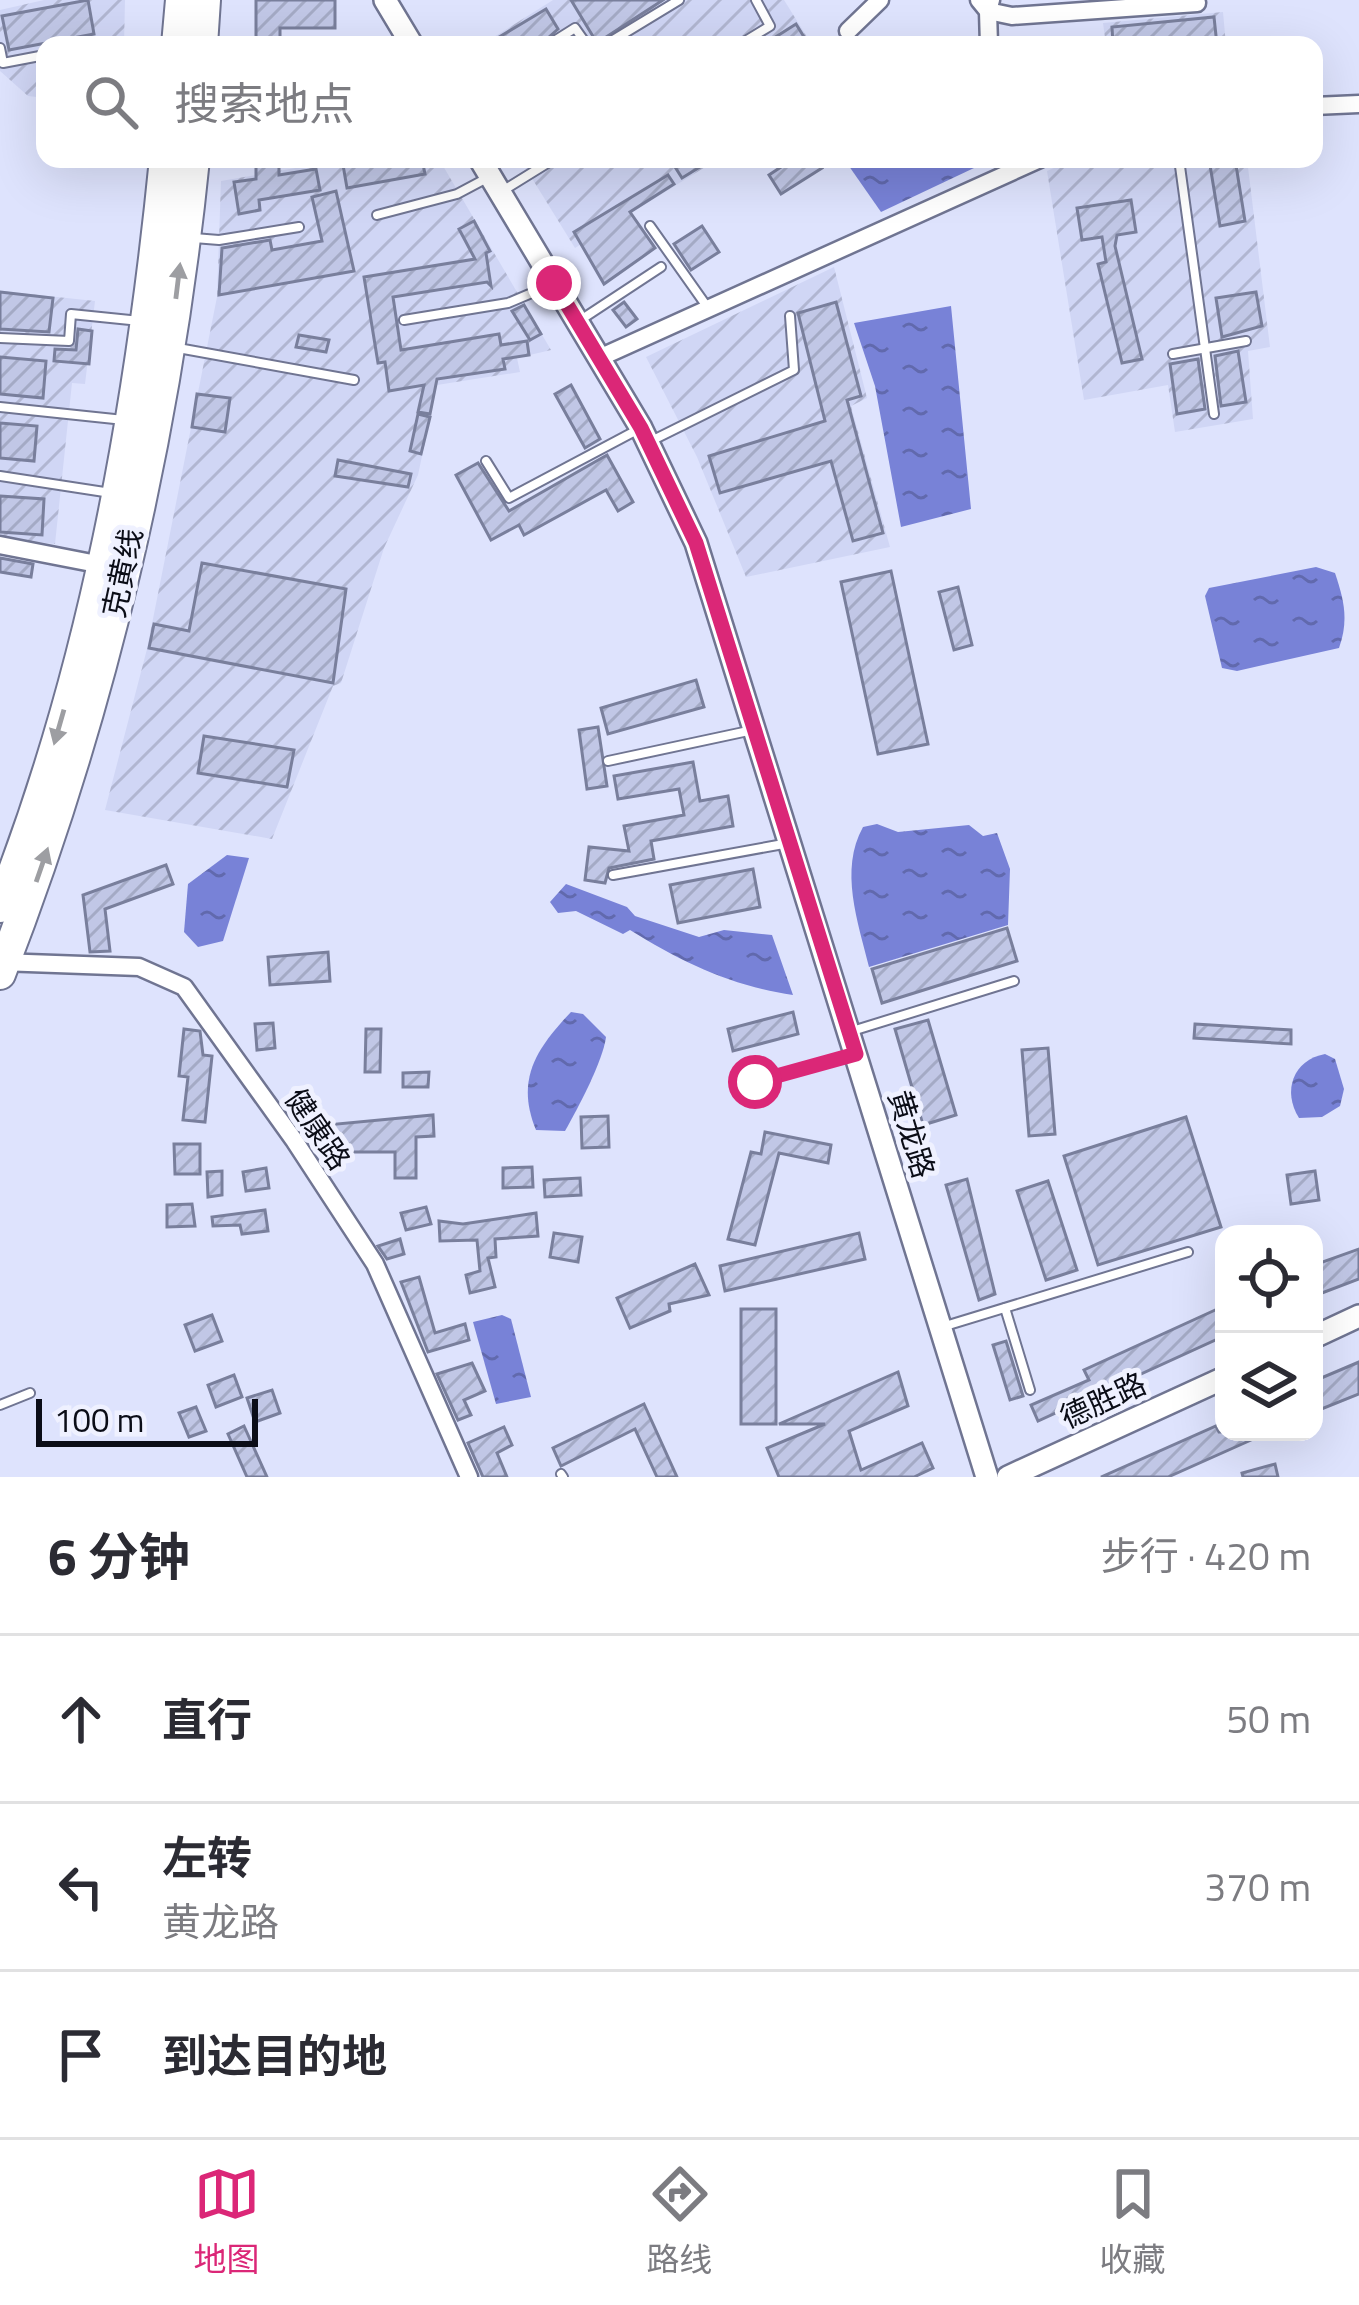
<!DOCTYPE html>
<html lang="zh">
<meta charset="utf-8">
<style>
:root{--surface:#fff;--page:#f2f2f3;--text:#2b2b33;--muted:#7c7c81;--line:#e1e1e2;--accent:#db2777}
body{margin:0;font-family:"Titillium Web","Noto Sans SC",sans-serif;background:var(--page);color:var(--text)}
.controls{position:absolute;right:36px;bottom:36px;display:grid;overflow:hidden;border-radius:24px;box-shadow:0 12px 48px #0002}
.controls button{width:108px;height:108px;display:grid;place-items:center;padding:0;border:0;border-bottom:3px solid var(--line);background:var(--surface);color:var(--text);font:60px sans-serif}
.scale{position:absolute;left:36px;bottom:30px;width:222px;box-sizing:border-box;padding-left:12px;border:6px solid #0b0d17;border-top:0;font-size:33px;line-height:42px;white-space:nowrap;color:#0b0d17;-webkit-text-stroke:9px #eff1ff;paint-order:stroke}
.stop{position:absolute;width:36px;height:36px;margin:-27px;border:9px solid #db2777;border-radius:50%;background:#fff}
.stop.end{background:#db2777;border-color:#fff;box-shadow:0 3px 12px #0008}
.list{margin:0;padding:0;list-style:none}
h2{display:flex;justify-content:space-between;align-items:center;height:156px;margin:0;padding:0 48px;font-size:51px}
h2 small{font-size:39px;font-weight:400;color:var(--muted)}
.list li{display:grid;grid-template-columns:78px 1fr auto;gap:36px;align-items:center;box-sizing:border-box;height:168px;padding:0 48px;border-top:3px solid var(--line)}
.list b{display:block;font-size:45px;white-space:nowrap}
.list p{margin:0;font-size:39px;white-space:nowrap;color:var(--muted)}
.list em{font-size:39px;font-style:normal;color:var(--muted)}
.icon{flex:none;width:66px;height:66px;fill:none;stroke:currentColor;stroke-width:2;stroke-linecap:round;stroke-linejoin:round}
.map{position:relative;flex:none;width:1359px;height:1477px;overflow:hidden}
.search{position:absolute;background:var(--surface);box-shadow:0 12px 48px #0002;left:36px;right:36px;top:36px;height:132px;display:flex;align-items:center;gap:30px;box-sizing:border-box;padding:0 42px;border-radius:24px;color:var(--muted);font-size:45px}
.sheet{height:660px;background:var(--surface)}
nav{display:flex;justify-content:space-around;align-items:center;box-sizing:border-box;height:168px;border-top:3px solid var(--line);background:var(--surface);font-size:33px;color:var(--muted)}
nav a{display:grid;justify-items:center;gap:6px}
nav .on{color:var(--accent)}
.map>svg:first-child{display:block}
</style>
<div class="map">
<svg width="1359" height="1477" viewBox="0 0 1359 1477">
<defs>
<pattern id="industrial-furrows" width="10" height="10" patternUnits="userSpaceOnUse" patternTransform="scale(3)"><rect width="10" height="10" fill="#d0d6f5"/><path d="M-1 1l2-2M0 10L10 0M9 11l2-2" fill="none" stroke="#b1b6d1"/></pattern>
<pattern id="water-ripples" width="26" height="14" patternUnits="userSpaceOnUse" patternTransform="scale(3)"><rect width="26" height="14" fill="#7882d7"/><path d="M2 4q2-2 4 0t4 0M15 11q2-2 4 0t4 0" fill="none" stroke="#6169ad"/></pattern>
<pattern id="building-hatch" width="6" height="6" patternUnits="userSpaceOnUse" patternTransform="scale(3)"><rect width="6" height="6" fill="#c1c7e6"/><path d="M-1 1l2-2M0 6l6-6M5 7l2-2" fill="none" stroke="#a4aac5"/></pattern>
</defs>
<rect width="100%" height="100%" fill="#dee3fd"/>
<!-- industrial -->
<g fill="url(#industrial-furrows)">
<polygon points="44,0 125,0 124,45 45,45 45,98 28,96 0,71 0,10"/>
<polygon points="553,0 784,0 812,45 481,45"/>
<polygon points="1223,12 1226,45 1106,45 1103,23"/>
<polygon points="347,159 439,159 551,350 517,358 520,372 437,385 418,475 384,548 341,683 333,686 272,839 105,810 147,649 217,297 221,181"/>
<polygon points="520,159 718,159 575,248"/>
<polygon points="1074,159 1247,159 1270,347 1248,351 1253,419 1175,432 1168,385 1084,400 1047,171"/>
<polygon points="834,267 867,398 851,406 890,547 746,577 697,457 646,357"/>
<polygon points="0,291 95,301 85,384 72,383 55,544 0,538"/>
</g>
<!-- water -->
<g fill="url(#water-ripples)">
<polygon points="844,159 993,159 881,212"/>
<polygon points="951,306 971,509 901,527 875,386 854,323"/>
<path d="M1316,567L1335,573C1344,600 1349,620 1339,648L1237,671L1222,668L1205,596L1209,588Z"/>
<path d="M877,824L898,832L969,825L983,836L997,833L1010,869L1008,925L869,967C858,922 839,870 863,827Z"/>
<polygon points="227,855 249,858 223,941 198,947 184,932 188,884"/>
<path d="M566,884L627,907L635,916L699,937L724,930L772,935L793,995C732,986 683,963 630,930L623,934L576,911L558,913L550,902Z"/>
<path d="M571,1012L583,1014L606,1037C603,1061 578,1108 565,1131L536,1130C515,1079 537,1048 571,1012Z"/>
<path d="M1325,1054L1335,1059L1344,1089L1340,1106L1322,1117L1299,1118C1282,1091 1293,1060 1325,1054Z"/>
<polygon points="502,1315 511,1319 531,1397 496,1404 473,1322"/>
</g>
<!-- building -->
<g fill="url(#building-hatch)" stroke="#797f9c" stroke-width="3">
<polygon points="88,0 94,34 9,50 2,16"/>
<polygon points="256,0 335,0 335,28 280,28 280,45 256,45"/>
<polygon points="571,0 663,0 597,43"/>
<polygon points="546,9 558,29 540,45 486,45"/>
<polygon points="1214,17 1217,45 1113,45 1112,27"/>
<polygon points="796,24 809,45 763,45"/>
<polygon points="256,159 279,159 279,175 316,169 320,190 259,200 260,210 239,214 234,182 256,179"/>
<polygon points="374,159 422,159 425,174 347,188 343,165"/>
<polygon points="670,159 713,159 682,178"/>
<polygon points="793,159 816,159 822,168 781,194 769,175"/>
<polygon points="1209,159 1235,159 1245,221 1220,226"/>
<polygon points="668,175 674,184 630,212 655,248 604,284 574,232"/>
<polygon points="336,191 354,271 219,295 222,248 270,240 272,250 322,241 312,197"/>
<polygon points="1131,200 1136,232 1117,235 1115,246 1142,359 1122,363 1098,264 1106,262 1102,237 1082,240 1077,208"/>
<polygon points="474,221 490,251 486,253 491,286 487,282 393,297 401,350 499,334 501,345 527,341 529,355 503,359 505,369 437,379 430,414 418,412 424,385 389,391 385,362 378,363 364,277 475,259 459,229"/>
<polygon points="702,226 719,252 691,270 674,244"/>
<polygon points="0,292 53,298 49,332 0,329"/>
<polygon points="1256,292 1262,326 1222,337 1216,298"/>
<polygon points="624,302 637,319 626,327 613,310"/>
<polygon points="836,302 861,396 847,400 883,533 853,541 831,461 720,493 709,456 825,421 798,313"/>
<polygon points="524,305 541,334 530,340 512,311"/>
<polygon points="78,329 92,331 89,364 54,361 55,349 76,350"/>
<polygon points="299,335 329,340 326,352 296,347"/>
<polygon points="1238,351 1246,402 1221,406 1215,356"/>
<polygon points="0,357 46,361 43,398 0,394"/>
<polygon points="1198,359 1205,409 1177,414 1170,364"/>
<polygon points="571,385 600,439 585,448 555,394"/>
<polygon points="197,394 230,398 225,432 192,427"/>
<polygon points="418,414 430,417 421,454 410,451"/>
<polygon points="0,423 37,426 34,461 0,458"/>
<polygon points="607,455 633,502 618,511 606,490 524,535 519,525 491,540 456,475 478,463 509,511"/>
<polygon points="338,460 411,474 408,487 335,476"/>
<polygon points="0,496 44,499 42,535 0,532"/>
<polygon points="0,558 33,564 31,577 0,572"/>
<polygon points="202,563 346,589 333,683 149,648 154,624 189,631"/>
<polygon points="891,571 928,744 878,754 841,582"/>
<polygon points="958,587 972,645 954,650 939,592"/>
<polygon points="696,680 704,707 608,734 601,708"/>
<polygon points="598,727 607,786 587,789 579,730"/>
<polygon points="204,736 294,750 287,787 198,773"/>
<polygon points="693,762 700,801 728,796 733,826 651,841 654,859 609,868 605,883 585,880 589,847 629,851 624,826 684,815 679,789 618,799 614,776"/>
<polygon points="166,865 173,884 105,909 110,951 90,952 83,895"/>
<polygon points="753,869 760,907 678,923 670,885"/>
<polygon points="1007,928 1017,961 882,1003 872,969"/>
<polygon points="328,952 330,981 270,985 268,957"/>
<polygon points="793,1012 798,1034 733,1051 728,1029"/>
<polygon points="928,1020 956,1115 923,1125 895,1029"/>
<polygon points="273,1023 275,1048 257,1050 255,1024"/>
<polygon points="1195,1024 1291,1030 1291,1044 1194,1038"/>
<polygon points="184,1029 200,1031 203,1055 212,1056 205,1122 183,1120 188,1077 179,1076"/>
<polygon points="366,1029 381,1029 380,1072 365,1072"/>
<polygon points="1048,1048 1055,1134 1029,1136 1022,1050"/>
<polygon points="429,1072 428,1087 403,1087 403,1073"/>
<polygon points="433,1115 434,1136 416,1137 416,1178 395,1178 395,1152 325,1152 326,1125"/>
<polygon points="608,1116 609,1147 582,1148 581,1117"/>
<polygon points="1186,1117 1221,1227 1098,1265 1064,1156"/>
<polygon points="765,1132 831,1145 828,1163 779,1153 755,1245 728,1239 751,1152 761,1154"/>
<polygon points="174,1144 200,1144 200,1174 175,1174"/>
<polygon points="532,1167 533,1187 503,1188 503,1168"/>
<polygon points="266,1168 269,1188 246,1191 243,1172"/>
<polygon points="222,1171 222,1195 208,1197 207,1172"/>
<polygon points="1315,1171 1319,1200 1291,1204 1287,1175"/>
<polygon points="580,1178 581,1195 545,1197 544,1180"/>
<polygon points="967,1179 995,1294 979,1300 946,1185"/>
<polygon points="1048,1181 1077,1270 1046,1280 1017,1191"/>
<polygon points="192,1204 195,1226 167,1227 167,1205"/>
<polygon points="426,1207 431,1224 406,1230 401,1213"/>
<polygon points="265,1210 268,1231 242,1234 240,1225 213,1226 212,1217"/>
<polygon points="536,1213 538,1236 495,1239 496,1257 488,1258 495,1287 470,1293 466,1275 480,1271 477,1240 440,1241 439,1221 463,1224"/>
<polygon points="554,1233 582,1237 578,1262 550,1257"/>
<polygon points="859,1233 865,1259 725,1291 720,1266"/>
<polygon points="400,1239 404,1254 387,1259 378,1246"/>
<polygon points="1359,1249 1359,1279 1314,1296 1314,1265"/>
<polygon points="695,1264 709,1295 669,1304 670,1311 630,1328 617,1298"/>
<polygon points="419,1277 435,1333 465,1324 469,1340 428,1352 401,1282"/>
<polygon points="1224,1306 1224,1336 1038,1421 1031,1405 1089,1380 1084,1370"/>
<rect x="741" y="1309" width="35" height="115"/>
<polygon points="212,1315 222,1341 195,1351 185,1325"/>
<polygon points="1006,1341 1023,1396 1010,1400 993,1345"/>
<polygon points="1359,1362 1359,1394 1314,1412 1314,1381"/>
<polygon points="472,1363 485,1391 464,1400 471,1415 458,1420 437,1374"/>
<polygon points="898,1372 908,1406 849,1431 861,1470 922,1443 933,1468 914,1477 779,1477 767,1448 825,1424 779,1424"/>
<polygon points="234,1375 242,1397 216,1407 208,1385"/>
<polygon points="272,1390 280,1413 255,1422 247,1398"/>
<polygon points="644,1404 677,1477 657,1477 635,1429 561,1466 553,1448"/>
<polygon points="196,1407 206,1431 189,1437 179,1413"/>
<polygon points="244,1426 267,1477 247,1477 228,1434"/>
<polygon points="1216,1426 1219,1432 1269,1432 1168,1477 1101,1477"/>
<polygon points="504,1427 512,1445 497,1453 507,1477 483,1477 468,1443"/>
<polygon points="1275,1464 1278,1477 1243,1477 1242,1473"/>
</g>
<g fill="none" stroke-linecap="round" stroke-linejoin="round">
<!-- lane casing -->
<g stroke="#707592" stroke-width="12">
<g id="lane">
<polyline points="120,45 126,45"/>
<polyline points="548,45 575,28 587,45"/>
<polyline points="605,45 679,0"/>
<polyline points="739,45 770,26 756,0"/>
<polyline points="0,48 3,63 45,55"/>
<polyline points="1179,159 1214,414"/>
<polyline points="504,190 554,159"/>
<polyline points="377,215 457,194 489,177"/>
<polyline points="650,226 708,308"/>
<polyline points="194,238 219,240 299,227"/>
<polyline points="582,319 661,267"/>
<polyline points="404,320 508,303 553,284"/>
<polyline points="0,338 69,341 71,314 140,321"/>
<polyline points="178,348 354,380"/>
<polyline points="1173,354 1246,341"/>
<polyline points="0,407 124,420"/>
<polyline points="651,441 794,370 790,316"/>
<polyline points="486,461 509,498 639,429"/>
<polyline points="0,476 111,493"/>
<polyline points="608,761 753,730"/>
<polyline points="613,875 789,843"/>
<polyline points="849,1032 1014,981"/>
<polyline points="756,1081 853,1055"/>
<polyline points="1005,1308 1030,1390"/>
<polyline points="942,1327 1188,1252"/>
<polyline points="0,1405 30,1393"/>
<polyline points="561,1474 563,1477"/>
</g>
</g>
<!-- street casing -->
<g stroke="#707592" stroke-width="21">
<g id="street">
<polyline points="979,0 988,11 989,45"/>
<polyline points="991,0 988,11 1012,16 1197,3"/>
<polyline points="848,31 880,0"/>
<polyline points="1314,106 1359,104"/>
<polyline points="599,358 1040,159"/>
<polyline points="0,545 102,565"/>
<polyline points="0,962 139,967 184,987 294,1140 375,1264 469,1477"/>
</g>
</g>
<!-- secondary casing -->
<g stroke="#707592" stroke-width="26">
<g id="secondary">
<polyline points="385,0 412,45"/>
<polyline points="480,159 641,428 696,543 987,1477"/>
<polyline points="1314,1337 1359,1316"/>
<polyline points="1008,1477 1224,1378"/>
</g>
</g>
<!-- highway casing -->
<g stroke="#707592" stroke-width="34">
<g id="highway">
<polyline points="177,45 181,0"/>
<polyline points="202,45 205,0"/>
<path d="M0,907C94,669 140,412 165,159"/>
<path d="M0,974C101,714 166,437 194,159"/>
</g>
</g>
<!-- lane -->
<use href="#lane" stroke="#fff" stroke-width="8"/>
<!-- street -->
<use href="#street" stroke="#fff" stroke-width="16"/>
<!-- secondary -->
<use href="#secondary" stroke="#fff" stroke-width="21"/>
<!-- highway -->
<use href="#highway" stroke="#fff" stroke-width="30"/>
</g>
<!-- one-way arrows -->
<defs><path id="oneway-solid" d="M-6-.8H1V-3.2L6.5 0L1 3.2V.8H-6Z" transform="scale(3)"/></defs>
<g fill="#9d9ea2">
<use href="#oneway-solid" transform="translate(178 281) rotate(-83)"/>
<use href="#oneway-solid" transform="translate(59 727) rotate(106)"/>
<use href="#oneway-solid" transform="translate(42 865) rotate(-71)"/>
</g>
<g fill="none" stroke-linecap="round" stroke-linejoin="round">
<!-- route -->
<polyline stroke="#db2777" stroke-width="15" points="554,283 641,428 696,543 856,1054 755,1082"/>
</g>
<g text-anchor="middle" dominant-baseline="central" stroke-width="10" stroke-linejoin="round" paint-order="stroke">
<!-- street labels -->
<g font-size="30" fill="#0b0d17" stroke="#eff1ff">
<text transform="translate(122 573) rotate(-78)">克黄线</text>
<text transform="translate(318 1129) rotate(56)">健康路</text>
<text transform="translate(912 1134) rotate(73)">黄龙路</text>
<text transform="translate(1103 1400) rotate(-25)">德胜路</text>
</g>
</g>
</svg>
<div class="controls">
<button><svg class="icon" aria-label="locate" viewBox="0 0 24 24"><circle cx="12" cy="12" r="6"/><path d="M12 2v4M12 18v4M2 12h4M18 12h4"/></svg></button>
<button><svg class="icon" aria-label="layers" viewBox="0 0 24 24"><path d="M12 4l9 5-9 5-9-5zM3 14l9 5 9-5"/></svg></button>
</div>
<div class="scale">100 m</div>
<div class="stop" style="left:755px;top:1082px"></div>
<div class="stop end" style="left:554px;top:283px"></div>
<div class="search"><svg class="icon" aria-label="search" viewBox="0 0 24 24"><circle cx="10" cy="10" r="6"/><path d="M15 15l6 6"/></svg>搜索地点</div>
</div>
<section class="sheet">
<h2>6 分钟<small>步行 · 420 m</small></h2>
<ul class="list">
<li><svg class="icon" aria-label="ahead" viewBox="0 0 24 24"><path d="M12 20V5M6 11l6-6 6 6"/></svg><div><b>直行</b></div><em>50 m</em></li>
<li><svg class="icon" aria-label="left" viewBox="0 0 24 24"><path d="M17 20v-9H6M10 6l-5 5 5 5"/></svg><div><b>左转</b><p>黄龙路</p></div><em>370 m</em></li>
<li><svg class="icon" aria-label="arrive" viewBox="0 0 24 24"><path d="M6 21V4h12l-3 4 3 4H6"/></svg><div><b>到达目的地</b></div></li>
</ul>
</section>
<nav>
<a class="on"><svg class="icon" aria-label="map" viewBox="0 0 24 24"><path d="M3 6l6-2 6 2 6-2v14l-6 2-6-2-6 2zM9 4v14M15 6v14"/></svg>地图</a>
<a><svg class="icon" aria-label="directions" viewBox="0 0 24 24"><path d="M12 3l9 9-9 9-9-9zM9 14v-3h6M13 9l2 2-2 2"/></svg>路线</a>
<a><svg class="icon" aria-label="saved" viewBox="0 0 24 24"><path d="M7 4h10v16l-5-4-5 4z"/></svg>收藏</a>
</nav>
